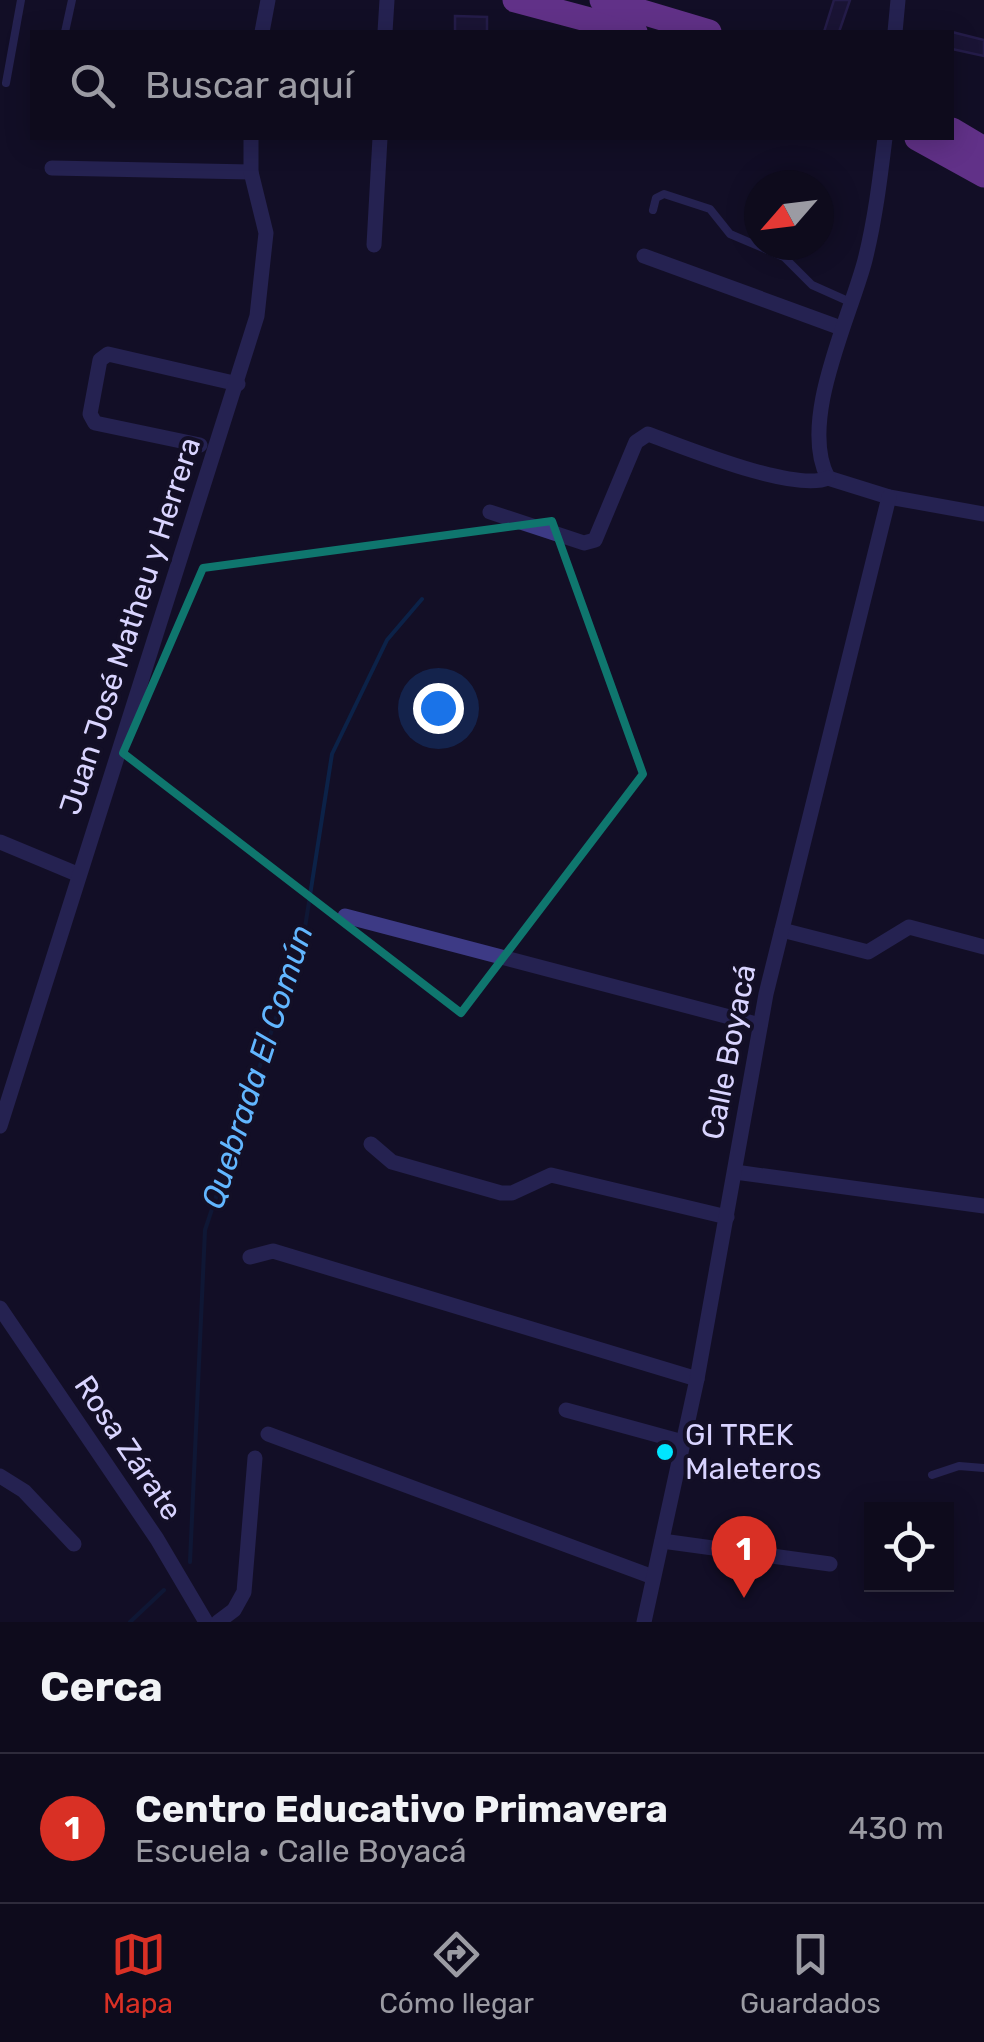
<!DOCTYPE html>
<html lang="es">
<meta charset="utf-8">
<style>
:root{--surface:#0e0b1c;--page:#171425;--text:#f1f3f6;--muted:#9b9ba3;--line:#2e2b3b;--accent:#d93025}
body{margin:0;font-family:Rubik,sans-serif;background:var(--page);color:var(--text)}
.controls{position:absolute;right:30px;bottom:30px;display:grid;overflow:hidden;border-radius:0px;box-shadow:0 5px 25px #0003}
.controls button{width:90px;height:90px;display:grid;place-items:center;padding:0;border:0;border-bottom:2px solid var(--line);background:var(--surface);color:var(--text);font:50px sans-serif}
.compass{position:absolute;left:744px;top:170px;width:90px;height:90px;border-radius:50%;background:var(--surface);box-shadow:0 5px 25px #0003;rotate:242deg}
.you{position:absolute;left:438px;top:708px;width:35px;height:35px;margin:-25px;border:8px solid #fff;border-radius:50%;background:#1a73e8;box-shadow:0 0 0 15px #1a73e833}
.badge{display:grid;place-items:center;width:65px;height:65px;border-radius:50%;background:var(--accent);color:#fff;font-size:32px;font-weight:700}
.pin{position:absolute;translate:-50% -82px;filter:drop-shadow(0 2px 5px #0008)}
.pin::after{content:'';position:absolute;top:52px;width:35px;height:30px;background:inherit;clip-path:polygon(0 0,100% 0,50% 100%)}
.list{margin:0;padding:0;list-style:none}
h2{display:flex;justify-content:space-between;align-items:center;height:130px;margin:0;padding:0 40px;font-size:42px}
h2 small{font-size:32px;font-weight:400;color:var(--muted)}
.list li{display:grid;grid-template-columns:65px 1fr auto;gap:30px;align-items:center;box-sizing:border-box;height:150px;padding:0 40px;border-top:2px solid var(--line)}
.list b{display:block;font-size:38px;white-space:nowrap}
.list p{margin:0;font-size:32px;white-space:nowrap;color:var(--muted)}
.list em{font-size:32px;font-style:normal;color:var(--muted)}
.icon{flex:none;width:55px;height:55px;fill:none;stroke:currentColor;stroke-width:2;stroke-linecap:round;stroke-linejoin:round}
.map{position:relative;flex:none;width:984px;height:1622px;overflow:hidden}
.search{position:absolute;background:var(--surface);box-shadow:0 5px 25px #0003;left:30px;right:30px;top:30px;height:110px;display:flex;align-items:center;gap:25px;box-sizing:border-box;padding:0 35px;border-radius:0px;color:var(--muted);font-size:38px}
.sheet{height:280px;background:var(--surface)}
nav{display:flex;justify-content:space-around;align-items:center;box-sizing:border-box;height:140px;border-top:2px solid var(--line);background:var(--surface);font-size:28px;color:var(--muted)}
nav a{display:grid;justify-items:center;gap:5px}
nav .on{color:var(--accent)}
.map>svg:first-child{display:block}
</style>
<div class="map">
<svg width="984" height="1622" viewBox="0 0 984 1622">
<rect width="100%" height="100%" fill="#130f26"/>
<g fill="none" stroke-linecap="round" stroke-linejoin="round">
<!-- stream -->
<g stroke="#0c2248" stroke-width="4">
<polyline points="190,1562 205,1230 304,934 332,754 387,640 422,599"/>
<polyline points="130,1622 164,1590"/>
</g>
</g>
<!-- building -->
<g fill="#241b47" stroke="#3b2d73" stroke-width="2.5">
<polygon points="834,0 850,0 839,32 824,32"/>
<polygon points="455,16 487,17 487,32 455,32"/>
<polygon points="952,32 984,40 984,56 952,49"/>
</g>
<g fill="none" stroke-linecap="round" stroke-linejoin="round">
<!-- lane -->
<g stroke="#3d3a85" stroke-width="8">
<polyline points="65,32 72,0"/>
<polyline points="6,83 21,0"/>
<polyline points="653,210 656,198 664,194 710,209 730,234 784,257 812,285 850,302"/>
<polyline points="932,1475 959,1466 984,1468"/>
</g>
<!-- street -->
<g stroke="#3d3a85" stroke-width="15">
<polyline points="262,32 268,0"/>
<polyline points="385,32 387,0"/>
<polyline points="895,32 898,0"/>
<polyline points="52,168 251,172"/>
<polyline points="374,245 380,138"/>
<polyline points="644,256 841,328"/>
<polyline points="200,445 95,423 90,414 100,360 108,354 238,384"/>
<path d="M828,478C798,421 850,318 865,260C875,220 880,179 885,138"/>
<polyline points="828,478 889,497 984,514"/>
<path d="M490,512L584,543L595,540L636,442L648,434C684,447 795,493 828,478"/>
<polyline points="0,842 77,874"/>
<polyline points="345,916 760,1025"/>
<polyline points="782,930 868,952 909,927 984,947"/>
<polyline points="0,1126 257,316 266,233 251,172 251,138"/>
<polyline points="371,1144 392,1162 501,1193 512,1193 551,1175 727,1217"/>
<polyline points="735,1172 984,1206"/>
<polyline points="250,1257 273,1251 697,1379"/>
<polyline points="0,1308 157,1539 206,1622"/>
<polyline points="566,1410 683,1442"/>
<polyline points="268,1434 653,1577"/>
<polyline points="0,1476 24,1491 74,1544"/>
<polyline points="662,1541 830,1564"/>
<polyline points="218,1622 234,1610 244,1592 255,1458"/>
<polyline points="644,1622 697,1379 766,994 889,497"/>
</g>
<!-- primary -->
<g stroke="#c25bff" stroke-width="25">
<polyline points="515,0 635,32"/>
<polyline points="602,0 709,32"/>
<polyline points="952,130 984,149"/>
<polyline points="917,138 984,175"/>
</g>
</g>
<!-- marked area -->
<path d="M0 0H984V1622H0ZM552,521L643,774L461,1013L123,753L203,568Z" fill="#130f26" fill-opacity=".55" fill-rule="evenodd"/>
<path fill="none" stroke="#0f766e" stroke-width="8" stroke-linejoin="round" d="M552,521L643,774L461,1013L123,753L203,568Z"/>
<!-- markers -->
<circle fill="#00e5ff" stroke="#130f26" stroke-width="4" cx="665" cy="1452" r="10"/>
<g text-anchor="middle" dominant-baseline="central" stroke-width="8" stroke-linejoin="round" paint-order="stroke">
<!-- street labels -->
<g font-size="30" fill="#d9d4ff" stroke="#130f26">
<text transform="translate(130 626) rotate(-72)">Juan José Matheu y Herrera</text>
<text transform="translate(729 1052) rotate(-79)">Calle Boyacá</text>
<text transform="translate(128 1448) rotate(56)">Rosa Zárate</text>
</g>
<!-- poi labels -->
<g font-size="30" fill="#d9d4ff" stroke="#130f26" text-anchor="start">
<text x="685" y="1435">GI TREK<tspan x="685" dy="34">Maleteros</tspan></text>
</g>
<!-- water labels -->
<g font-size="32" font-style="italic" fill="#62b6ff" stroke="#130f26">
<text transform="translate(257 1067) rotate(-72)">Quebrada El Común</text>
</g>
</g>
</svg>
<div class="controls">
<button><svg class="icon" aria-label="locate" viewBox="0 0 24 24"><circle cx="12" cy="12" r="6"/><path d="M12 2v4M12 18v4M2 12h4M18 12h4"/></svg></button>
</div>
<svg class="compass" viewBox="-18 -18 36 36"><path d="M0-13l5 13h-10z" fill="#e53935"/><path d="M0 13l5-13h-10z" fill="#9b9ba3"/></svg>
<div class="you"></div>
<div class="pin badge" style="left:744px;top:1598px">1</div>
<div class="search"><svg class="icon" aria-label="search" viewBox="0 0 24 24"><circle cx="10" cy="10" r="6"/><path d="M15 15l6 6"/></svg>Buscar aquí</div>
</div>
<section class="sheet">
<h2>Cerca<small></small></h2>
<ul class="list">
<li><span class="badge">1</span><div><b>Centro Educativo Primavera</b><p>Escuela · Calle Boyacá</p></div><em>430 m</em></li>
</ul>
</section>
<nav>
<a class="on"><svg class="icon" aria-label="map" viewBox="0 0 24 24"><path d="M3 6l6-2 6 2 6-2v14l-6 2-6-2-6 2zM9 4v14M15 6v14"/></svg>Mapa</a>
<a><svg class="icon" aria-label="directions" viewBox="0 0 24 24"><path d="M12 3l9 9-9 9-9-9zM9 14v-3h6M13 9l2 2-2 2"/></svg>Cómo llegar</a>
<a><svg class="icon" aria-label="saved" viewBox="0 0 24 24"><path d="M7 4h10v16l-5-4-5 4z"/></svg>Guardados</a>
</nav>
